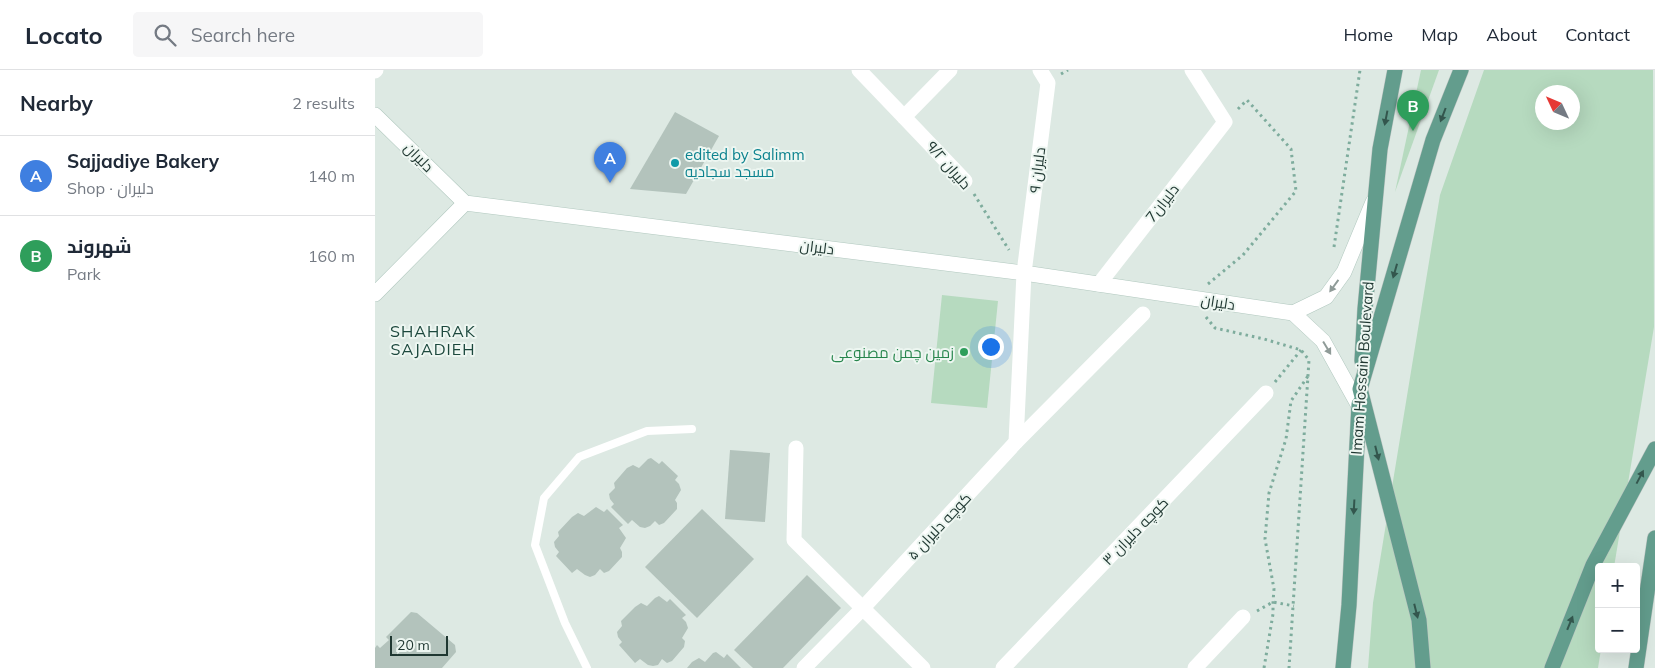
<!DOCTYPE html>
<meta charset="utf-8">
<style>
:root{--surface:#fff;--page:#f6f6f7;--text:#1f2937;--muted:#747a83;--line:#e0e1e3;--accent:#0f766e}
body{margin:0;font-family:Mulish,Cairo,sans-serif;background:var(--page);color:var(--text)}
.controls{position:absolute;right:15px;bottom:15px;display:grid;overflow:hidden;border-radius:5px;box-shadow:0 5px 20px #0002}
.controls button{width:45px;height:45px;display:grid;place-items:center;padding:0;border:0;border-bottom:1px solid var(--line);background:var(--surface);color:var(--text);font:25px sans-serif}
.compass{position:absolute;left:1160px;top:15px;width:45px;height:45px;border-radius:50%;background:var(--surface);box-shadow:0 5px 20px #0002;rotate:314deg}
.scale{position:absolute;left:15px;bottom:12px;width:58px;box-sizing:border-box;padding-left:5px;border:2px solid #1f3731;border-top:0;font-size:14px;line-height:18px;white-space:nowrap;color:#1f3731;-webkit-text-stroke:4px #edf6f1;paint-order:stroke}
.you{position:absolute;left:615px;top:276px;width:18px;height:18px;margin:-12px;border:4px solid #fff;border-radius:50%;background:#1a73e8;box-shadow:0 0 0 8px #1a73e833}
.badge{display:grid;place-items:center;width:32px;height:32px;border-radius:50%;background:var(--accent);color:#fff;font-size:16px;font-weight:700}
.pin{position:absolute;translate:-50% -41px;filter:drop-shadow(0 1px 2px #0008)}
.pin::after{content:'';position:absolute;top:26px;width:18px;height:15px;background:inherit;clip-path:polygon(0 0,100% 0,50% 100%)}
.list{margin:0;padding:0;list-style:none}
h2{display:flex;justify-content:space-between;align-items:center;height:65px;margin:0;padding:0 20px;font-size:21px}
h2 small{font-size:16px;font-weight:400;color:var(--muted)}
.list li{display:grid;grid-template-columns:32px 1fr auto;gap:15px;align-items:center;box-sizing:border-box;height:80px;padding:0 20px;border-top:1px solid var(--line)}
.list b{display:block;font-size:19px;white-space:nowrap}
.list p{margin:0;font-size:16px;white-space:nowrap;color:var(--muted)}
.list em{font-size:16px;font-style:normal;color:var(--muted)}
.icon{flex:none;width:28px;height:28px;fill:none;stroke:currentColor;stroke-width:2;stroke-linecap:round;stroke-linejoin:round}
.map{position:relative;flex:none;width:1280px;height:598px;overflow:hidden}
header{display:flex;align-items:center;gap:30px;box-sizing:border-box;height:70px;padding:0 25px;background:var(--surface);border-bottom:1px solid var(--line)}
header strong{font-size:24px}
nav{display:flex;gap:28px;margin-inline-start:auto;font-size:18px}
.search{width:350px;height:45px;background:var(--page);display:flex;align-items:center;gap:12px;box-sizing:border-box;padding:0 18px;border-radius:5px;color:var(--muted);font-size:19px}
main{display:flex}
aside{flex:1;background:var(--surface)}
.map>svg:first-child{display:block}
</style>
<header>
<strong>Locato</strong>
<div class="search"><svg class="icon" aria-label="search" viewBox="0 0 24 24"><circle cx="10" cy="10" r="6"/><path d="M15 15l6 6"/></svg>Search here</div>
<nav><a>Home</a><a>Map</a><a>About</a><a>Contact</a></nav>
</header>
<main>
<aside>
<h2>Nearby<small>2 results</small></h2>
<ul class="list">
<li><span class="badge" style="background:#3f7fe0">A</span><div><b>Sajjadiye Bakery</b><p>Shop · دلیران</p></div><em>140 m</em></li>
<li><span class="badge" style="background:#2e9e5b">B</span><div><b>شهروند</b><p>Park</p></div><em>160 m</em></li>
</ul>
</aside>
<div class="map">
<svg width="1280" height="598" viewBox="0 0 1280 598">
<rect width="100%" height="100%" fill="#dde9e3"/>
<!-- green -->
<g fill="#b6dabf" fill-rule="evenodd">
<polygon points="1046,0 1064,0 1020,122"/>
<path d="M1109,0H1278L1279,257L1239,497H1224V579H1226L1223,598H993L998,533L1065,125ZM1168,22H1198V52H1168Z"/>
<polygon points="567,225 623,231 612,338 556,333"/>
</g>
<!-- building -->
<g fill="#b3c3bc">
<polygon points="300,42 344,66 311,124 255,119"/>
<polygon points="355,380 395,383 390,452 350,449"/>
<polygon points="276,388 284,394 287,391 303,406 300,410 304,414 306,420 300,430 302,433 302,439 289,453 284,455 280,451 275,456 270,458 265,457 257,450 253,454 236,437 239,434 235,429 234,424 240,418 239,413 252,398 258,395 264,398 273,389"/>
<polygon points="221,437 229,442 232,439 248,455 244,458 251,468 245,478 247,482 247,487 234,501 229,503 225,499 220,505 215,507 210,505 202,499 197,503 181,486 184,482 180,477 179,472 184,466 183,462 197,447 203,443 209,446"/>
<polygon points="327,439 379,489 322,548 270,497"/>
<polygon points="432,505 466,538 408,598 378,598 359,580"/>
<polygon points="284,526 292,532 295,529 311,545 307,548 311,552 313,558 307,568 310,571 309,577 297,591 292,593 287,589 283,595 278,596 273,595 265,589 260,593 244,575 247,572 243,567 242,562 247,556 246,551 260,537 266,533 272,536 280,528"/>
<polygon points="36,542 42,543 80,575 81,582 67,598 0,598 0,578 2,575 5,578 14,570 11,567"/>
<polygon points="341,582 349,588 352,584 366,598 312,598 317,592 324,588 330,592 338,583"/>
</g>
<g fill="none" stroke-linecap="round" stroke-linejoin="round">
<!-- secondary casing -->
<g stroke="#b1c8bf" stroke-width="16">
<g id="secondary">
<polyline points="0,45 90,133 649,203 918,243 948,271 984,336"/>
<polyline points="0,224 90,133"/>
<polyline points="918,243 951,227 969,202 998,132"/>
</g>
</g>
<!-- primary casing -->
<g stroke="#bcc3c1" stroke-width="16">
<g id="primary">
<polyline points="987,291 990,239 1005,79 1020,0"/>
<polyline points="968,598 974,535 984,334"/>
<polyline points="1048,598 1044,550 985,319 1058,70 1086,0"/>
<polyline points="1177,598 1218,495 1280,379"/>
<polyline points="1261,598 1280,468"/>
</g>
</g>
<!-- path -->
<g stroke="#7eac9d" stroke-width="3" stroke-dasharray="2.5 4" stroke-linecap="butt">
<polyline points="686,4 693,0"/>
<polyline points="599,124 634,180"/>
<polyline points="959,177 985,0"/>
<polyline points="833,214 868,185 921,121 916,79 872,30 862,40"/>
<polyline points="831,247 840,258 889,269 926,280 934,290 914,598"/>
<polyline points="900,312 926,280"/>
<polyline points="882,541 898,532 919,536"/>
<polyline points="889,598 898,544 898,532 899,519 890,469 894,423 911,369 916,331 933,306"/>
</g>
<!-- lane -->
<polyline stroke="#fff" stroke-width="8" points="212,598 190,553 160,475 169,428 204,387 272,361 317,359"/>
<!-- street -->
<g stroke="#fff" stroke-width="15">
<polyline points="484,0 529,47"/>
<polyline points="575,0 529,47 590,111"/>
<polyline points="0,1 1,0"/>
<polyline points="724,214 850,52 817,0"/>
<polyline points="641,372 649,203 673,13 665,0"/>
<polyline points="421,378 419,470 548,598"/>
<polyline points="429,598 487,539 641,372 768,244"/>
<polyline points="628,598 891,323"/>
<polyline points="820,598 868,547"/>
</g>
<!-- secondary -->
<use href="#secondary" stroke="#fff" stroke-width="15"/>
<!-- primary -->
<use href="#primary" stroke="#639d8d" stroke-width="15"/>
</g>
<!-- one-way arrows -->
<defs><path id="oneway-solid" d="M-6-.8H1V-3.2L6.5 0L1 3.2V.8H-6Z" transform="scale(1.25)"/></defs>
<g fill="#33564d">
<use href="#oneway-solid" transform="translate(1068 45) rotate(111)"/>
<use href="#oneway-solid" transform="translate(1011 48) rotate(101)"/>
<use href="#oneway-solid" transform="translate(1020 201) rotate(106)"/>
<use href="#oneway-solid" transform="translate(1002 383) rotate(76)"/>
<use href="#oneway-solid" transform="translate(1265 407) rotate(-62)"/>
<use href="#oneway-solid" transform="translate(979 437) rotate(93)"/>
<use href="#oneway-solid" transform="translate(1041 541) rotate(76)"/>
<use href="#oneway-solid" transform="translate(1195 553) rotate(-68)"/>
</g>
<g fill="#8f9b98">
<use href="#oneway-solid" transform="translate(959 216) rotate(126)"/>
<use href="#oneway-solid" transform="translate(952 278) rotate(59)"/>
</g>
<!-- markers -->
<circle fill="#0f9aa8" stroke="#edf6f1" stroke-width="2" cx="300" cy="93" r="5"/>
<circle fill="#2e9e5b" stroke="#edf6f1" stroke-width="2" cx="589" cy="282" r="5"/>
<g text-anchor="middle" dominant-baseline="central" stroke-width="4" stroke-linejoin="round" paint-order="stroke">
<!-- culture labels -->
<g font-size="15" fill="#0d838f" stroke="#edf6f1" text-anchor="start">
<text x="310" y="84">edited by Salimm<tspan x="310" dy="17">مسجد سجادیه</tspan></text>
</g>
<!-- street labels -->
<g font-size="15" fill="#1f3731" stroke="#edf6f1">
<text transform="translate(44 87) rotate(45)">دلیران</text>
<text transform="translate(574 95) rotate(49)">دلیران ۹/۲</text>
<text transform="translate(662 100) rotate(-83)">دلیران ۹</text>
<text transform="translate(787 133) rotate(-52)">دلیران7</text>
<text transform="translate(442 177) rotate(7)">دلیران</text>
<text transform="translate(843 232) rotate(9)">دلیران</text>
<text transform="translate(987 298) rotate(-86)">Imam Hossain Boulevard</text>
<text transform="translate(564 456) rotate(-47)">کوچه دلیران ۵</text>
<text transform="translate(760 461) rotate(-46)">کوچه دلیران ۳</text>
</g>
<!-- leisure labels -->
<g font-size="15" fill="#27864d" stroke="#edf6f1" text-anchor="end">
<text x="579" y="282">زمین چمن مصنوعی</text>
</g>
<!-- neighbourhood labels -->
<g font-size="16" letter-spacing="1" fill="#1c483d" stroke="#edf6f1">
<text x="58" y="261">SHAHRAK<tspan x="58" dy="18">SAJADIEH</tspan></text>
</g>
</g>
</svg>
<div class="controls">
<button>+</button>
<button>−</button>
</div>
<svg class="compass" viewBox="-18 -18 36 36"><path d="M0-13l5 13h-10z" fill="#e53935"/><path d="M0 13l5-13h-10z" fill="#747a83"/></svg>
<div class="scale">20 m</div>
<div class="you"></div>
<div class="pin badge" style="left:235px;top:113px;background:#3f7fe0">A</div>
<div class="pin badge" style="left:1038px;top:61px;background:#2e9e5b">B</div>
</div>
</main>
